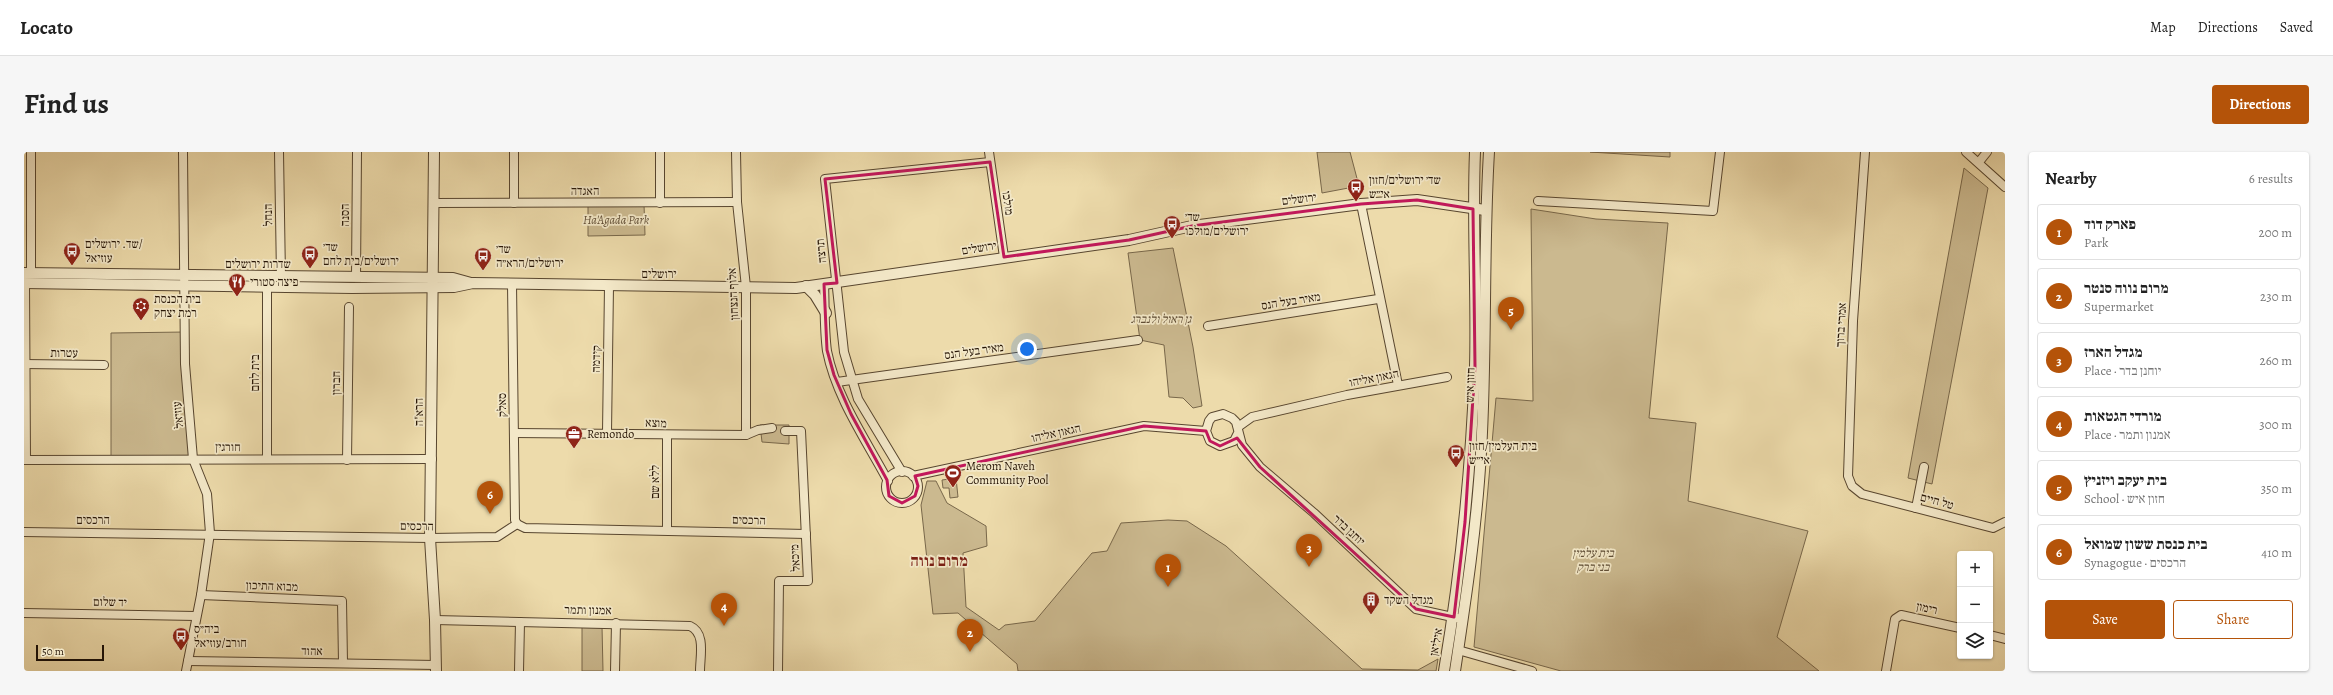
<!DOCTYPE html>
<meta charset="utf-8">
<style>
:root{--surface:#fff;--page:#f6f6f6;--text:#222;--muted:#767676;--line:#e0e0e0;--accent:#b45309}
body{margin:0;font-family:Alegreya,"Frank Ruhl Libre",serif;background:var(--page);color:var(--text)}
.controls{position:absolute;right:12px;bottom:12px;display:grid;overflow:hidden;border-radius:4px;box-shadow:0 1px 3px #0004}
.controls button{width:36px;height:36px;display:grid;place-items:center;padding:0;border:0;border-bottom:1px solid var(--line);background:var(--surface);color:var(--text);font:20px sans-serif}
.scale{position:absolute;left:12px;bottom:10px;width:68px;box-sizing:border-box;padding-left:4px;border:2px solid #261506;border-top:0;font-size:11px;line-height:14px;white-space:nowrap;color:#261506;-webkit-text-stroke:3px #f3e8c8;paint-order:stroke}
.you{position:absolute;left:1003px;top:197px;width:14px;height:14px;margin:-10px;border:3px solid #fff;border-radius:50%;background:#1a73e8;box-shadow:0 0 0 6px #1a73e833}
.badge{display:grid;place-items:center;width:26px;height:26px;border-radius:50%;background:var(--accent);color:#fff;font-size:13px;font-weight:700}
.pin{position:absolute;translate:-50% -33px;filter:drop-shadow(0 1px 2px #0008)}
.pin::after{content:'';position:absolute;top:21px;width:14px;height:12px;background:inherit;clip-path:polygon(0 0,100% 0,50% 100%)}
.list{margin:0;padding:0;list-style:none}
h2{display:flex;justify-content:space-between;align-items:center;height:52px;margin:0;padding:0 16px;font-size:17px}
h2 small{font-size:13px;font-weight:400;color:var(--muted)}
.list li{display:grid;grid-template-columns:26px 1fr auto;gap:12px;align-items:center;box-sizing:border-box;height:56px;margin:0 8px 8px;padding:0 8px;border:1px solid var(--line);border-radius:4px}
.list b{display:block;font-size:15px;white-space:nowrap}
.list p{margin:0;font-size:13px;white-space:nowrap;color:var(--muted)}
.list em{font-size:13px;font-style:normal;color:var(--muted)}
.actions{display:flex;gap:8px;padding:12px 16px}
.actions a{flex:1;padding:9px 0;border:1px solid var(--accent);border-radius:4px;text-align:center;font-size:14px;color:var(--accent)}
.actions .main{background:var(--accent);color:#fff}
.icon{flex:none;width:22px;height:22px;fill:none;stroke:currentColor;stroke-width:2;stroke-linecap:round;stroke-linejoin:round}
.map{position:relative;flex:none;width:1981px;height:519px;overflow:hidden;border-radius:4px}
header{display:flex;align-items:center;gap:24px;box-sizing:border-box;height:56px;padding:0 20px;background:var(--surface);border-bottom:1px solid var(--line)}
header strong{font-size:19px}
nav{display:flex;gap:22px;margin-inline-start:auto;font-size:14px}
.intro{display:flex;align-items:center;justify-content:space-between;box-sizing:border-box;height:96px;padding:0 24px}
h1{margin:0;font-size:28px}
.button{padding:10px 18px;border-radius:4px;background:var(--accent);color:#fff;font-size:14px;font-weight:700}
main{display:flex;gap:24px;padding:0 24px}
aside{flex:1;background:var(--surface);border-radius:4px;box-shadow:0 1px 3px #0004}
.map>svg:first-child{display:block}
</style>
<header>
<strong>Locato</strong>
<nav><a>Map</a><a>Directions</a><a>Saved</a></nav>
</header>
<div class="intro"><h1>Find us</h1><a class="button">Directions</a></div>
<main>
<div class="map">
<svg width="1981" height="519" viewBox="0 0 1981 519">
<rect width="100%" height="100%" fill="#eddbab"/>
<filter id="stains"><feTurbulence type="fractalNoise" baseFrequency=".005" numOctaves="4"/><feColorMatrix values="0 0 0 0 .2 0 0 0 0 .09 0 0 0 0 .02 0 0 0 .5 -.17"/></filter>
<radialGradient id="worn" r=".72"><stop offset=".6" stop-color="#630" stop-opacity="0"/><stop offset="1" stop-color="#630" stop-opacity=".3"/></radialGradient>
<!-- green -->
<g fill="#cbb98f" stroke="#78674a">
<polygon points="1293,0 1326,0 1335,34 1298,41"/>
<polygon points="1566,0 1646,0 1646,5"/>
<polygon points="1940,16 1964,36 1908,332 1884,326"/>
<polygon points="620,52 621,83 564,84 564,53"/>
<polygon points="1507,57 1572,67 1644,71 1625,266 1672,271 1664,349 1784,379 1753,485 1795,519 1537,519 1450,495 1472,246 1509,249"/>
<polygon points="1149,96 1169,195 1178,254 1169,256 1159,246 1145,245 1140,193 1116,188 1104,101"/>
<polygon points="161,180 165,304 87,304 87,181"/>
<polygon points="736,273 765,273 765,292 738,290"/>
<polygon points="932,326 934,345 926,346 925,336 919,336 918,328"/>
<polygon points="903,329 912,329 923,351 962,374 963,394 939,401 942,455 975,478 981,473 1011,469 1068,401 1083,399 1097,371 1144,368 1163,369 1202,394 1338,517 1394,518 1414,507 1412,519 994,519 993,512 934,461 909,462 897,353"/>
<polygon points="558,473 578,474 579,519 558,519"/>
</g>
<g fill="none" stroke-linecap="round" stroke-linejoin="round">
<!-- minor casing -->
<g stroke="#58462f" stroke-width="10">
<g id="minor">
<polyline points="7,0 7,121"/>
<polyline points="159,0 161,212 169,307 183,342 186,381 177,443 162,519"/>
<polyline points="255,0 257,125"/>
<polyline points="636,0 636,51"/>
<polyline points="712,0 713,50 722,135 722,283"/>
<polyline points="965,0 980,105"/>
<polyline points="1841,0 1829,169 1824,324 1828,334 1838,342 1969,376 1981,370"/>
<polyline points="1942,0 1981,35"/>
<polyline points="1955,10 1963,0"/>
<polyline points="1514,49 1689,59 1696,0"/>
<polyline points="410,51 713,50"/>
<polyline points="490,51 490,0"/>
<polyline points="1337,52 1374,233"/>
<polyline points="332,125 333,0"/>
<polyline points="1,131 2,308"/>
<polyline points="488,132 491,368 493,372"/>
<path d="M800,132C801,154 800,177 803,199C812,245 842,288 864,329"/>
<polyline points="243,135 243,307"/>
<polyline points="1184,174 1354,147"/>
<polyline points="0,212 80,213"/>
<polyline points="813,230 1114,188"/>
<polyline points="1214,275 1228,265 1323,243 1423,225"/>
<polyline points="583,280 585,134"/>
<polyline points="490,281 722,283 734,278 748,276"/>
<polyline points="1214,281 1210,289 1196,294 1186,289 1182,279 1185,269 1188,265 1199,262 1208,266 1212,270 1218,293 1236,315 1290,361 1392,457 1433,466"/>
<polyline points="0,308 408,307"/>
<polyline points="323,308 325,155"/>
<circle cx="878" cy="335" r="16"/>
<polyline points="878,320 834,247 820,200 801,27 966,10"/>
<polyline points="889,324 1120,274 1182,279"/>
<polyline points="1892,356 1900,315"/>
<polyline points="643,378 643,283"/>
<polyline points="0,380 406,386 473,385 493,372 501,376 782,382"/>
<polyline points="177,443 318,449 319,511"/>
<polyline points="0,461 172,464"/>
<path d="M411,468L666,474C682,481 676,504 676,519"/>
<polyline points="1966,483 1981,487"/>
<polyline points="1434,498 1508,519"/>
<polyline points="164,509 412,513"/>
<polyline points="495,519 496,470"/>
<polyline points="591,519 592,471"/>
<polyline points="754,519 755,429 784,429 777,279 761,279"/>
<polyline points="1862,519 1871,467 1877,463 1936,476"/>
</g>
</g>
<!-- tertiary casing -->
<g stroke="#58462f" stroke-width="12">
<g id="tertiary">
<polyline points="410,0 406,386 411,468 412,519"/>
<polyline points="0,121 429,126 447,131"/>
<polyline points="0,131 328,136 430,135 449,131 772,136 1105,88 1168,74 1337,52 1393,48 1461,58"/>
<polyline points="782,134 791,143 802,161"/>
<path d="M1420,519C1437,418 1447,317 1451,215C1453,143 1448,72 1451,0"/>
<path d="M1431,519C1442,446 1453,373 1457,300C1463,200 1459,100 1465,0"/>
</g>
</g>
<!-- minor -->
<use href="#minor" stroke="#f3e8c8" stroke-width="8"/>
<!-- tertiary -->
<use href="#tertiary" stroke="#f3e8c8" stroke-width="10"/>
</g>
<!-- marked area -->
<path fill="none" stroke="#c2185b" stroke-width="3" stroke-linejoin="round" d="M966,10L980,105L1105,88L1168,74L1337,52L1393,48L1449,57L1451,214L1441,370L1430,465L1392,457L1236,315L1213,286L1196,294L1186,289L1182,279L1120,274L891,324L894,334L891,344L878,351L865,344L863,328L827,262L810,223L803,198L800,132L813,131L801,27Z"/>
<!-- icons -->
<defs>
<g id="bus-pin" transform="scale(0.9)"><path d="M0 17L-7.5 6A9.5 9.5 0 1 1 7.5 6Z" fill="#8f2418" stroke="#f3e8c8"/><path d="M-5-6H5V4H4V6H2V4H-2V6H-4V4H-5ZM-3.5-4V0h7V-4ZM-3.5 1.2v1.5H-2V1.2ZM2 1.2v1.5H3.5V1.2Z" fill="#fff"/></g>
<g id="restaurant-pin" transform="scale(0.9)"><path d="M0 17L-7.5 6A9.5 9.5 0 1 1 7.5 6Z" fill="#8f2418" stroke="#f3e8c8"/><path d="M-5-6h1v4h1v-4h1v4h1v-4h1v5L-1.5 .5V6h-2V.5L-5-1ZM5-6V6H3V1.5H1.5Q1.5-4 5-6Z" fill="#fff"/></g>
<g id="synagogue-pin" transform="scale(0.9)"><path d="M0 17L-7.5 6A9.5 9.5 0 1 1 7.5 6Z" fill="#8f2418" stroke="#f3e8c8"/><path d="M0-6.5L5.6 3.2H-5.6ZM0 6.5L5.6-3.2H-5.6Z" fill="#fff"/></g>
<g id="office-pin" transform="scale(0.9)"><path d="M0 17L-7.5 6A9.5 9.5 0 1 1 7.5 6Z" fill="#8f2418" stroke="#f3e8c8"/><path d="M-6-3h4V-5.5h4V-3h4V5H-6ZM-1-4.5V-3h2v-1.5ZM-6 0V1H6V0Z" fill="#fff"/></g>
<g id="stadium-pin" transform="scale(0.9)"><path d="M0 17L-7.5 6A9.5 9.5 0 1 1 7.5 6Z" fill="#8f2418" stroke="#f3e8c8"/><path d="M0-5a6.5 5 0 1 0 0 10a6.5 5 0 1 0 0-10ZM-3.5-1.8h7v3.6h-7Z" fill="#fff"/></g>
<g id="building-pin" transform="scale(0.9)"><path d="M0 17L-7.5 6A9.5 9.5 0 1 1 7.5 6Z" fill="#8f2418" stroke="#f3e8c8"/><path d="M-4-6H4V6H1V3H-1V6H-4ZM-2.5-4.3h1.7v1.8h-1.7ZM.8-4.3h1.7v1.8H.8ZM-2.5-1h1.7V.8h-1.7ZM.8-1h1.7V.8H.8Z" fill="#fff"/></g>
</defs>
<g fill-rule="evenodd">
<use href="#bus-pin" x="1332" y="35"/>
<use href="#bus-pin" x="1148" y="72"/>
<use href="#bus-pin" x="48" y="99"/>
<use href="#bus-pin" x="286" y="102"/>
<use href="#bus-pin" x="459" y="104"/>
<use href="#restaurant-pin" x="213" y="130"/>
<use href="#synagogue-pin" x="117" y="154"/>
<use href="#office-pin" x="550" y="282"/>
<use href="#bus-pin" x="1432" y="301"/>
<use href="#stadium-pin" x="929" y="321"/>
<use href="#building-pin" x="1347" y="448"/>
<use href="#bus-pin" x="157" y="484"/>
</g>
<g text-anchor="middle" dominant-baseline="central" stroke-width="3.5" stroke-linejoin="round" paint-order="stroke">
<!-- poi labels -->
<g font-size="12" fill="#261506" stroke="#f3e8c8" text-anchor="start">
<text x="1345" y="28">שד׳ ירושלים/חזון<tspan x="1345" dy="14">אי״ש</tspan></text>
<text x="1161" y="65">שד׳<tspan x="1161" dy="14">ירושלים/מולכו</tspan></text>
<text x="61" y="92">שד. ירושלים/<tspan x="61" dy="14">עוזיאל</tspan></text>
<text x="299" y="95">שד׳<tspan x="299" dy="14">ירושלים/בית לחם</tspan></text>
<text x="472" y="97">שד׳<tspan x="472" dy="14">ירושלים/הרא״ה</tspan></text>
<text x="226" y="130">פיצה סטורי</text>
<text x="130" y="147">בית הכנסת<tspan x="130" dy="14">רמת יצחק</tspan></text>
<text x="563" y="282">Remondo</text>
<text x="1445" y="294">בית העלמין/חזון<tspan x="1445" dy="14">אי״ש</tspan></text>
<text x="942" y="314">Merom Naveh<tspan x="942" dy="14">Community Pool</tspan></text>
<text x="1360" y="448">מגדל השקד</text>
<text x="170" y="477">ביה״ס<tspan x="170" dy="14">חורב/עוזיאל</tspan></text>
</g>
<!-- street labels -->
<g font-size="12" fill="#261506" stroke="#f3e8c8">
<text x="561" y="39">האגדה</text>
<text transform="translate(1275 47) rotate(-7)">ירושלים</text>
<text transform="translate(984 51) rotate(82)">מולכו</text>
<text transform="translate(244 63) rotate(-91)">הנחל</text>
<text transform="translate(321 63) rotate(-90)">הסנה</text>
<text transform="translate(955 96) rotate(-9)">ירושלים</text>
<text transform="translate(797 99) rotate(-96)">תרצה</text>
<text x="234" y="112">שדרות ירושלים</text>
<text x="635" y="122">ירושלים</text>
<text transform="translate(709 142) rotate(-93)">אלוף הנצחון</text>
<text transform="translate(1267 149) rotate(-9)">מאיר בעל הנס</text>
<text transform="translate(1817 173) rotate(-87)">אמרי ברוך</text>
<text transform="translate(950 199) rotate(-8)">מאיר בעל הנס</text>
<text x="40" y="201">עטרות</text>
<text transform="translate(572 207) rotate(-89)">קידמה</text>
<text transform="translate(231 221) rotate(-90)">בית לחם</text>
<text transform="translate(1350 226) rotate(-11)">הגאון אליהו</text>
<text transform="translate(312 231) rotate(-89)">חברון</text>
<text transform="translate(1446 233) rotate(-88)">חזון איש</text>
<text transform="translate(478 253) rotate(-91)">סאלק</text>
<text transform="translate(395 260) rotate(-90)">הרא"ה</text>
<text transform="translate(154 263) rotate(-95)">עוזיאל</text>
<text transform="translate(632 271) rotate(2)">מוצא</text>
<text transform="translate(1032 281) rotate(-12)">הגאון אליהו</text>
<text transform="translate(204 295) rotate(1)">חורגין</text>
<text transform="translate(631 330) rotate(-90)">ללא שם</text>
<text transform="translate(1913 349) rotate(15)">טל חיים</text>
<text x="69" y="368">הרכסים</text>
<text transform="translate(725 368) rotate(2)">הרכסים</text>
<text transform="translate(393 374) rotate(1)">הרכסים</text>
<text transform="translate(1325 378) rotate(43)">יוחנן בדר</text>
<text transform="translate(771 406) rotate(-93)">מיכאל</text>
<text transform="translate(248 434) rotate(2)">מבוא התיכון</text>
<text transform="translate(86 450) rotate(1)">יד שלום</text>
<text transform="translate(1903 456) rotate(12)">רימון</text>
<text transform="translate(564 458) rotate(1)">אמנון ותמר</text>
<text transform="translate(1412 490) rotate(-79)">איליאן</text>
<text transform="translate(288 499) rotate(1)">אהוד</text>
</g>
<!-- park labels -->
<g font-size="12" font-style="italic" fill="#604e36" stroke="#f3e8c8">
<text x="592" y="68">Ha'Agada Park</text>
<text x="1137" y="167">גן ראול ולנברג</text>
<text x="1569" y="401">בית עלמין<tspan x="1569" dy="14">בני ברק</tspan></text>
</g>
<!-- district labels -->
<g font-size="16" font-weight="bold" fill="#7a1f14" stroke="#f3e8c8">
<text x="915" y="409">מרום נווה</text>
</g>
</g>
<rect width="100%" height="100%" filter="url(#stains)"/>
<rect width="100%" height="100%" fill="url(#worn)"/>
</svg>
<div class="controls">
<button>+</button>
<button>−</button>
<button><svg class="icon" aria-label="layers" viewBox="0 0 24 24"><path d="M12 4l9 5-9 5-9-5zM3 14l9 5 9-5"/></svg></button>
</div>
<div class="scale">50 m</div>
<div class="you"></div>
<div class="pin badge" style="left:1144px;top:435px">1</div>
<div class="pin badge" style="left:946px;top:500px">2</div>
<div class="pin badge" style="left:1285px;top:415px">3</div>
<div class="pin badge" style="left:700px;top:474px">4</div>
<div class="pin badge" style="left:1487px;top:178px">5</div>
<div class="pin badge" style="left:466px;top:362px">6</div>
</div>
<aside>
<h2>Nearby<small>6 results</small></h2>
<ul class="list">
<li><span class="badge">1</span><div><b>פארק דוד</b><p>Park</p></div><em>200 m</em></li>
<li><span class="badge">2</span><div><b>מרום נווה סנטר</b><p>Supermarket</p></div><em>230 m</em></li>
<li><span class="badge">3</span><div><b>מגדל הארז</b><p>Place · יוחנן בדר</p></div><em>260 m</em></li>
<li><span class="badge">4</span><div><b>מורדי הגטאות</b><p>Place · אמנון ותמר</p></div><em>300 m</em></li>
<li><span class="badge">5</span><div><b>בית יעקב ויזניץ</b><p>School · חזון איש</p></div><em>350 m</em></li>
<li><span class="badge">6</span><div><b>בית כנסת ששון שמואל</b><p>Synagogue · הרכסים</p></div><em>410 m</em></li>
</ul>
<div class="actions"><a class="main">Save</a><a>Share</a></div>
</aside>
</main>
